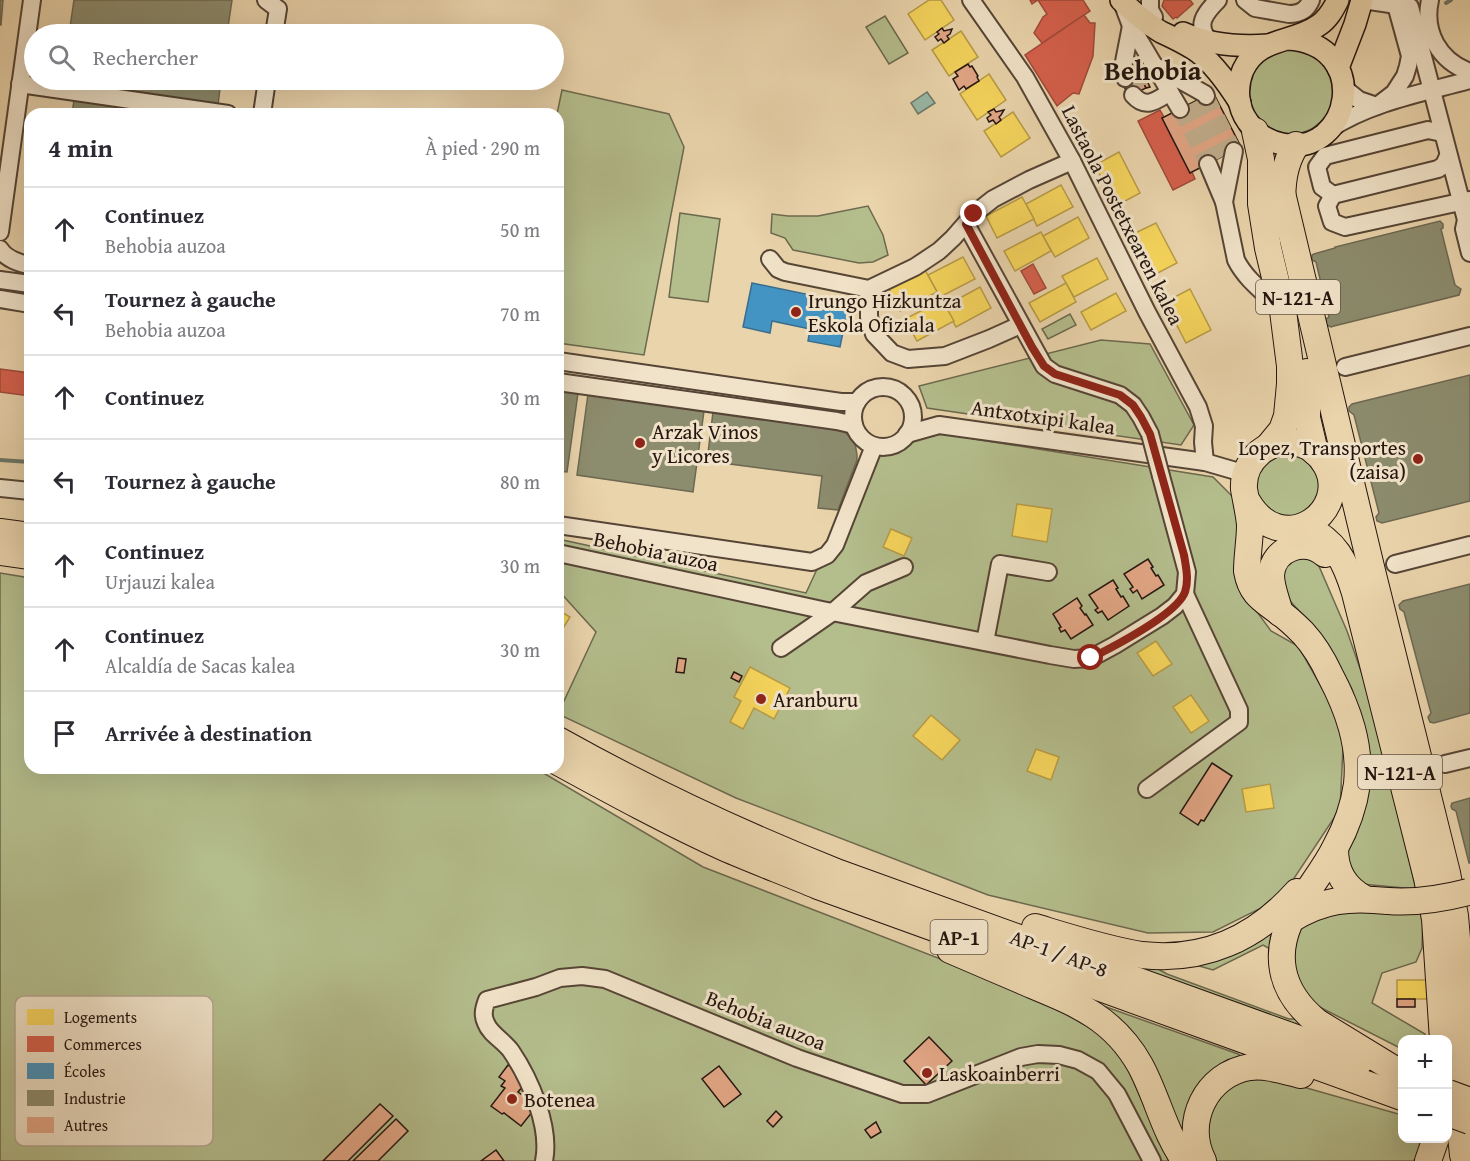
<!DOCTYPE html>
<html lang="fr">
<meta charset="utf-8">
<style>
:root{--surface:#fff;--page:#f2f2f3;--text:#2b2b33;--muted:#7c7c81;--line:#e1e1e2}
body{margin:0;font-family:"Gentium Book Plus",serif;background:var(--page);color:var(--text)}
.controls{position:absolute;right:18px;bottom:18px;display:grid;overflow:hidden;border-radius:12px;box-shadow:0 6px 24px #0002}
.controls button{width:54px;height:54px;display:grid;place-items:center;padding:0;border:0;border-bottom:2px solid var(--line);background:var(--surface);color:var(--text);font:30px sans-serif}
.stop{position:absolute;width:18px;height:18px;margin:-14px;border:4px solid #8f2418;border-radius:50%;background:#fff}
.stop.end{background:#8f2418;border-color:#fff;box-shadow:0 2px 6px #0008}
.list{margin:0;padding:0;list-style:none}
h2{display:flex;justify-content:space-between;align-items:center;height:78px;margin:0;padding:0 24px;font-size:26px}
h2 small{font-size:20px;font-weight:400;color:var(--muted)}
.list li{display:grid;grid-template-columns:39px 1fr auto;gap:18px;align-items:center;box-sizing:border-box;height:84px;padding:0 24px;border-top:2px solid var(--line)}
.list b{display:block;font-size:22px;white-space:nowrap}
.list p{margin:0;font-size:20px;white-space:nowrap;color:var(--muted)}
.list em{font-size:20px;font-style:normal;color:var(--muted)}
.icon{flex:none;width:33px;height:33px;fill:none;stroke:currentColor;stroke-width:2;stroke-linecap:round;stroke-linejoin:round}
.map{position:relative;flex:none;width:1470px;height:1161px;overflow:hidden}
.search{position:absolute;background:var(--surface);box-shadow:0 6px 24px #0002;left:24px;top:24px;width:540px;height:66px;display:flex;align-items:center;gap:15px;box-sizing:border-box;padding:0 21px;border-radius:33px;color:var(--muted);font-size:22px}
.panel{position:absolute;background:var(--surface);box-shadow:0 6px 24px #0002;left:24px;top:108px;width:540px;height:666px;border-radius:18px}
.map>svg:first-child{display:block}
</style>
<div class="map">
<svg width="1470" height="1161" viewBox="0 0 1470 1161">
<rect width="100%" height="100%" fill="#ead4ac"/>
<filter id="stains"><feTurbulence type="fractalNoise" baseFrequency=".00333" numOctaves="4"/><feColorMatrix values="0 0 0 0 .2 0 0 0 0 .09 0 0 0 0 .02 0 0 0 .5 -.17"/></filter>
<radialGradient id="worn" r=".72"><stop offset=".6" stop-color="#630" stop-opacity="0"/><stop offset="1" stop-color="#630" stop-opacity=".3"/></radialGradient>
<!-- green -->
<g fill="#b4bd8c" stroke="#6c694e" stroke-width="1.5">
<polygon points="885,16 908,53 889,64 866,27"/>
<circle cx="1291" cy="92" r="42"/>
<polygon points="562,90 669,114 684,147 644,355 558,343 558,114 557,114"/>
<polygon points="868,206 883,235 888,255 873,262 859,263 793,250 785,238 771,233 772,214 788,216 818,216"/>
<polygon points="680,213 720,219 708,302 669,297"/>
<polygon points="1070,314 1076,325 1048,339 1042,329"/>
<polygon points="1101,340 1150,344 1194,425 1181,445 927,408 919,386"/>
<polygon points="937,433 1213,477 1238,502 1241,590 1271,631 1298,646 1344,727 1340,809 1281,898 1213,932 1148,933 988,895 736,798 558,714 596,632 558,590 558,539 806,593 874,446"/>
<polygon points="1282,453 1303,456 1318,472 1320,493 1309,511 1289,518 1269,511 1257,494 1256,483 1258,472 1264,463"/>
<polygon points="1296,553 1311,556 1318,564 1347,631 1371,700 1416,889 1361,884 1347,865 1348,846 1361,808 1369,748 1352,689 1325,640 1283,593 1279,569"/>
<polygon points="0,573 30,578 30,768 535,768 703,867 1031,994 1116,1043 1169,1161 0,1161"/>
<polygon points="1354,907 1423,913 1422,948 1416,962 1382,973 1372,1003 1425,1034 1427,1039 1402,1040 1402,1049 1296,995 1284,950 1305,918"/>
<polygon points="1275,932 1274,951 1263,945 1213,970 1185,962 1233,951"/>
<polygon points="1142,960 1167,974 1289,1019 1303,1019 1304,1028 1122,963"/>
<polygon points="1095,1003 1238,1054 1242,1057 1183,1136"/>
<polygon points="1275,1079 1402,1115 1402,1138 1427,1139 1418,1156 1413,1161 1215,1161 1207,1151 1206,1107 1239,1080"/>
</g>
<!-- water -->
<polygon fill="#98b8a7" stroke="#6a776a" stroke-width="1.5" points="927,92 935,103 918,114 911,103"/>
<!-- homes -->
<g fill="#f6d55c" stroke="#b79b45" stroke-width="1.5">
<polygon points="929,0 941,0 954,20 925,40 908,14"/>
<polygon points="961,31 978,57 949,76 932,50"/>
<polygon points="989,74 1006,100 977,120 960,94"/>
<polygon points="1013,112 1030,138 1001,157 984,131"/>
<polygon points="1119,152 1140,193 1116,206 1095,165"/>
<polygon points="1061,185 1073,207 1037,226 1026,204"/>
<polygon points="1022,197 1034,219 997,238 986,216"/>
<polygon points="1078,217 1089,238 1055,257 1043,236"/>
<polygon points="1156,223 1177,263 1152,276 1131,235"/>
<polygon points="1041,232 1051,251 1015,271 1004,251"/>
<polygon points="963,257 975,279 940,297 928,275"/>
<polygon points="1097,258 1108,279 1074,297 1062,276"/>
<polygon points="925,270 937,292 900,311 889,289"/>
<polygon points="1066,283 1076,302 1040,322 1029,303"/>
<polygon points="980,287 991,308 956,327 945,306"/>
<polygon points="1190,289 1211,330 1186,343 1165,302"/>
<polygon points="1116,293 1126,311 1091,330 1081,312"/>
<polygon points="942,300 954,321 917,341 905,319"/>
<polygon points="1017,504 1052,509 1047,542 1012,536"/>
<polygon points="891,529 912,538 904,556 883,547"/>
<polygon points="558,610 570,617 560,633 558,632"/>
<polygon points="1156,641 1172,664 1153,676 1137,653"/>
<polygon points="750,667 790,688 774,719 754,708 743,729 730,722 741,701 734,697"/>
<polygon points="1191,695 1209,721 1191,733 1173,707"/>
<polygon points="931,715 960,740 942,760 913,736"/>
<polygon points="1036,749 1059,757 1051,780 1027,771"/>
<polygon points="1270,784 1274,808 1246,812 1242,789"/>
<rect x="1397" y="980" width="31" height="19"/>
</g>
<!-- shops -->
<g fill="#d6604d" stroke="#a14a3a" stroke-width="1.5">
<polygon points="1030,0 1083,0 1090,11 1042,43 1034,33 1043,17 1047,14 1038,0 1032,4"/>
<polygon points="1164,0 1190,0 1193,4 1177,18 1176,17 1173,19 1162,6"/>
<polygon points="1084,15 1090,23 1095,23 1093,56 1079,94 1073,93 1057,106 1025,55"/>
<polygon points="1160,110 1164,117 1162,118 1190,173 1192,172 1195,179 1173,190 1138,121"/>
<polygon points="1033,264 1046,288 1034,294 1021,271"/>
<polygon points="0,369 30,373 30,396 0,392"/>
</g>
<!-- schools -->
<polygon fill="#4393c3" stroke="#3a6d8d" stroke-width="1.5" points="752,283 849,303 840,347 808,341 810,329 772,321 770,333 743,327"/>
<!-- industry -->
<g fill="#8c8c6e" stroke="#6d6852" stroke-width="1.5">
<polygon points="0,0 3,0 1,25 0,25"/>
<polygon points="74,0 232,0 227,34 69,34"/>
<polygon points="63,80 221,80 218,105 63,82"/>
<polygon points="74,100 171,114 72,114"/>
<polygon points="1440,221 1443,224 1443,228 1441,229 1455,285 1461,289 1459,295 1334,326 1331,327 1326,325 1326,319 1329,317 1316,262 1312,260 1312,255 1314,254 1335,248 1335,247"/>
<polygon points="1470,375 1470,501 1382,523 1377,521 1376,517 1379,513 1354,415 1349,411 1349,407 1352,404"/>
<polygon points="558,390 578,393 567,472 558,471"/>
<polygon points="588,394 704,411 693,492 577,475"/>
<polygon points="713,412 842,431 846,433 855,443 857,455 857,460 838,510 818,508 822,476 707,461"/>
<polygon points="1470,584 1470,713 1434,723 1430,722 1428,717 1431,713 1404,612 1400,609 1399,605 1403,601"/>
<polygon points="1470,798 1470,863 1469,863 1456,811 1452,809 1451,806 1452,803"/>
</g>
<g fill="none" stroke-linecap="round" stroke-linejoin="round">
<!-- stream -->
<g stroke="#6a776a" stroke-width="4">
<polyline points="1446,3 1451,0"/>
<polyline points="0,460 30,462"/>
</g>
</g>
<!-- building -->
<g fill="#e3a786" stroke="#24150f" stroke-width="1.5">
<polygon points="942,28 944,31 952,29 950,34 947,36 949,39 944,43 941,39 938,41 935,37 939,34 937,32"/>
<polygon points="968,64 970,67 972,66 978,76 977,77 979,81 966,89 964,86 959,90 953,79 958,76 955,72"/>
<polygon points="1138,71 1146,88 1138,92 1129,75"/>
<polygon points="1129,75 1138,92 1129,97 1121,80"/>
<polygon points="1144,75 1150,87 1146,88 1141,77"/>
<polygon points="1213,92 1241,147 1190,173 1162,118"/>
<polygon points="994,109 996,112 1004,110 1001,115 999,117 1001,120 996,124 993,120 989,122 987,118 991,115 988,112"/>
<polygon points="1148,559 1153,567 1151,568 1156,576 1158,575 1164,585 1142,599 1137,590 1133,593 1130,589 1133,587 1124,574"/>
<polygon points="1113,580 1118,588 1116,589 1121,597 1123,596 1129,606 1108,620 1102,611 1098,613 1095,610 1098,608 1089,595"/>
<polygon points="1077,598 1082,606 1080,608 1085,615 1086,614 1093,625 1071,639 1065,630 1061,632 1059,628 1061,627 1053,614"/>
<polygon points="678,658 686,659 684,673 676,672"/>
<polygon points="734,672 742,676 739,682 731,678"/>
<polygon points="1212,763 1232,776 1204,821 1201,820 1198,825 1180,813"/>
<rect x="1397" y="999" width="18" height="8"/>
<polygon points="929,1037 952,1061 926,1085 904,1061"/>
<polygon points="508,1065 516,1070 518,1074 516,1077 525,1084 518,1092 537,1106 521,1126 504,1113 502,1114 491,1106 505,1088 501,1086 505,1081 499,1077"/>
<polygon points="719,1066 741,1094 724,1107 702,1079"/>
<polygon points="380,1104 393,1116 348,1161 323,1161"/>
<polygon points="776,1111 782,1117 773,1127 767,1121"/>
<polygon points="396,1119 408,1131 378,1161 353,1161"/>
<polygon points="876,1122 881,1132 871,1138 865,1130"/>
<polygon points="496,1150 504,1161 481,1161"/>
</g>
<g fill="none" stroke-linecap="round" stroke-linejoin="round">
<!-- minor-tunnel -->
<g stroke="#c2ae8d" stroke-width="16" stroke-dasharray="16 8" stroke-linecap="butt">
<polyline points="1133,73 1142,90"/>
<polyline points="1206,96 1234,151"/>
<polyline points="1194,102 1222,157"/>
<polyline points="1180,109 1208,164"/>
</g>
<!-- minor casing -->
<g stroke="#564536" stroke-width="20">
<g id="minor">
<polyline points="266,0 278,9 274,34"/>
<polyline points="971,0 1025,77 1072,161 1147,312 1198,407 1204,426 1203,442 1205,462"/>
<polyline points="1150,0 1150,10 1154,17"/>
<path d="M1245,0L1255,8L1289,14C1300,14 1307,10 1311,0"/>
<polyline points="1363,0 1410,7 1466,220 1464,229 1470,253"/>
<path d="M1430,0C1423,32 1439,61 1470,72"/>
<polyline points="1122,2 1131,26 1180,109"/>
<path d="M1211,42C1194,26 1205,13 1218,0"/>
<polyline points="1155,66 1205,94 1206,96"/>
<polyline points="1125,78 1122,72 1131,26"/>
<polyline points="20,84 228,114"/>
<polyline points="1344,88 1359,100 1377,106 1394,93 1405,76 1408,66 1410,56 1396,5"/>
<path d="M1133,95C1146,110 1157,100 1170,92"/>
<polyline points="262,114 267,80"/>
<path d="M1330,129C1371,102 1423,93 1470,80"/>
<polyline points="1448,156 1444,165 1438,169 1333,195 1327,206 1332,222 1345,227 1469,200"/>
<path d="M1208,164L1224,202L1236,260C1246,280 1265,293 1281,309"/>
<polyline points="1333,195 1322,187 1317,167 1325,156 1428,130 1442,133"/>
<polyline points="1224,202 1234,151"/>
<polyline points="966,224 1044,366 1055,374 1120,395 1133,405 1141,417 1150,434"/>
<polyline points="0,232 32,0"/>
<path d="M0,249C5,258 20,264 30,265"/>
<polyline points="770,259 778,269 785,272 869,289 915,267 939,251 953,238 974,214 993,199 1029,180 1072,161"/>
<polyline points="0,280 30,284"/>
<polyline points="869,289 869,317 874,334 892,353 908,359 945,356 989,339 1020,325"/>
<polyline points="0,299 30,304"/>
<polyline points="558,361 841,402 857,402"/>
<polyline points="1345,367 1470,336"/>
<polyline points="558,382 837,421 854,425"/>
<circle cx="883" cy="417" r="30"/>
<polyline points="907,434 939,425 1205,462 1236,471 1245,476"/>
<polyline points="0,488 30,491"/>
<polyline points="558,525 812,562 827,555 835,545 874,446"/>
<polyline points="558,553 822,610 1050,655 1074,659 1091,658 1115,645 1162,616 1175,606 1185,594 1187,572 1161,476"/>
<polyline points="1395,564 1470,545"/>
<polyline points="985,642 1000,564 1048,572"/>
<polyline points="781,648 833,612 866,583 904,567"/>
<polyline points="1445,764 1470,758"/>
<polyline points="1147,789 1239,722 1239,710 1185,594"/>
<path d="M544,1161C551,1127 530,1079 511,1051C504,1041 490,1034 486,1023C482,1015 484,1008 487,1000L536,987L560,978L582,976L605,979L797,1058L902,1094H927L1021,1057L1038,1054L1059,1055L1078,1060L1098,1071L1117,1094L1152,1161"/>
</g>
</g>
<!-- major casing -->
<g stroke="#24150f" stroke-width="24">
<g id="major">
<path d="M1121,0C1133,12 1146,23 1161,32C1174,38 1187,44 1198,52C1215,65 1228,84 1240,103"/>
<path d="M1183,33C1210,45 1239,47 1268,45"/>
<path d="M1288,39C1373,44 1352,158 1282,144C1268,141 1256,134 1248,122C1237,107 1236,87 1243,70C1259,36 1293,44 1319,25C1328,19 1333,10 1338,0"/>
<polyline points="1338,68 1355,24 1362,0"/>
</g>
</g>
<!-- highway casing -->
<g stroke="#24150f" stroke-width="28">
<g id="highway">
<polyline points="1255,131 1261,159 1261,204 1268,248 1283,311 1290,366 1290,384 1287,416 1282,430 1268,447"/>
<polyline points="1282,193 1372,571 1447,873 1455,916 1465,1029 1461,1136 1463,1155 1465,1161"/>
<path d="M1282,209C1282,185 1283,165 1296,145"/>
<polyline points="1307,372 1307,418 1315,452"/>
<path d="M1247,501C1281,561 1352,512 1326,465C1320,455 1310,446 1298,443C1270,436 1242,460 1244,489C1246,501 1249,513 1250,525C1250,540 1247,556 1247,571C1251,594 1262,599 1279,612C1288,618 1296,626 1303,633C1315,646 1323,660 1330,675C1348,709 1361,745 1357,784C1354,806 1346,828 1335,848C1315,888 1274,922 1283,970C1287,992 1300,1008 1317,1022L1402,1074"/>
<path d="M1304,526C1336,542 1345,560 1355,593L1427,878L1435,919L1443,1040"/>
<polyline points="0,532 30,536"/>
<polyline points="0,552 30,556"/>
<path d="M1280,613C1277,601 1271,588 1271,575C1273,548 1305,537 1325,554"/>
<path d="M558,740C649,791 743,835 839,873L1360,1061"/>
<path d="M558,762C613,792 668,822 725,848C755,861 787,873 818,886L1402,1097"/>
<path d="M1335,849C1335,872 1345,888 1365,899"/>
<path d="M1290,920C1323,899 1350,897 1388,901"/>
<path d="M1035,927C1068,937 1108,950 1142,955C1204,962 1256,938 1297,892"/>
<path d="M950,950C976,961 1001,972 1027,983C1075,1003 1113,1017 1140,1065C1157,1096 1164,1132 1185,1161"/>
<path d="M1203,1161C1183,1122 1206,1074 1250,1067C1267,1065 1284,1071 1301,1075"/>
<polyline points="1428,1161 1436,1138"/>
</g>
</g>
<!-- minor -->
<use href="#minor" stroke="#f1e3c9" stroke-width="16"/>
<!-- major -->
<use href="#major" stroke="#ead4ac" stroke-width="21"/>
<!-- highway -->
<use href="#highway" stroke="#ead4ac" stroke-width="26"/>
<!-- minor-bridge casing -->
<g stroke="#564536" stroke-width="20" stroke-linecap="butt">
<polyline id="minor-bridge" points="1150,434 1161,476"/>
</g>
<!-- highway-bridge casing -->
<g stroke="#24150f" stroke-width="28" stroke-linecap="butt">
<g id="highway-bridge">
<path d="M1388,901C1415,903 1441,899 1468,892"/>
<polyline points="1448,1093 1470,1101"/>
<polyline points="1448,1113 1470,1121"/>
</g>
</g>
<!-- minor-bridge -->
<use href="#minor-bridge" stroke="#f1e3c9" stroke-width="16"/>
<!-- highway-bridge -->
<use href="#highway-bridge" stroke="#ead4ac" stroke-width="26"/>
</g>
<g fill="none" stroke-linecap="round" stroke-linejoin="round">
<!-- route -->
<path stroke="#8f2418" stroke-width="8" d="M974,214L966,224L1032,347L1044,366L1055,374L1120,395L1133,405L1141,417L1150,434L1184,555C1186,567 1189,580 1185,592C1177,614 1113,647 1091,658"/>
</g>
<!-- markers -->
<g fill="#8f2418" stroke="#f1e3c9" stroke-width="2">
<circle cx="796" cy="312" r="6"/>
<circle cx="640" cy="443" r="6"/>
<circle cx="1418" cy="459" r="6"/>
<circle cx="761" cy="699" r="6"/>
<circle cx="927" cy="1073" r="6"/>
<circle cx="512" cy="1099" r="6"/>
</g>
<g text-anchor="middle" dominant-baseline="central" stroke-width="6" stroke-linejoin="round" paint-order="stroke">
<!-- shield labels -->
<g fill="#f1e3c9" stroke="#625347" stroke-width="1.5">
<rect x="1256" y="280" width="84" height="34" rx="4.5"/>
<rect x="1358" y="755" width="84" height="34" rx="4.5"/>
<rect x="930.5" y="920" width="57" height="34" rx="4.5"/>
</g>
<g font-size="20" font-weight="bold" fill="#24150f">
<text x="1298" y="297">N-121-A</text>
<text x="1400" y="772">N-121-A</text>
<text x="959" y="937">AP-1</text>
</g>
<!-- street labels -->
<g font-size="21" fill="#24150f" stroke="#f1e3c9">
<text transform="translate(1123 215) rotate(63)">Lastaola Postetxearen kalea</text>
<text transform="translate(1043 417) rotate(8)">Antxotxipi kalea</text>
<text transform="translate(656 551) rotate(12)">Behobia auzoa</text>
<text transform="translate(1059 953) rotate(20)">AP-1 / AP-8</text>
<text transform="translate(766 1020) rotate(22)">Behobia auzoa</text>
</g>
<!-- poi labels -->
<g font-size="21" fill="#24150f" stroke="#f1e3c9" text-anchor="start">
<text x="808" y="300">Irungo Hizkuntza<tspan x="808" dy="24">Eskola Ofiziala</tspan></text>
<text x="652" y="431">Arzak Vinos<tspan x="652" dy="24">y Licores</tspan></text>
<text x="1406" y="447" text-anchor="end">Lopez, Transportes<tspan x="1406" dy="24">(zaisa)</tspan></text>
<text x="773" y="699">Aranburu</text>
<text x="939" y="1073">Laskoainberri</text>
<text x="524" y="1099">Botenea</text>
</g>
<!-- district labels -->
<g font-size="27" font-weight="bold" fill="#24150f" stroke="#f1e3c9">
<text x="1153" y="70">Behobia</text>
</g>
</g>
<!-- legend -->
<rect x="15" y="996" width="198" height="150" rx="9" fill="#f1e3c9" stroke="#b4a591" stroke-width="1.5"/>
<rect x="27" y="1009" width="27" height="16" fill="#f6d55c"/>
<rect x="27" y="1036" width="27" height="16" fill="#d6604d"/>
<rect x="27" y="1063" width="27" height="16" fill="#4393c3"/>
<rect x="27" y="1090" width="27" height="16" fill="#8c8c6e"/>
<rect x="27" y="1117" width="27" height="16" fill="#e3a786"/>
<g font-size="16" fill="#24150f">
<text x="64" y="1023">Logements</text>
<text x="64" y="1050">Commerces</text>
<text x="64" y="1077">Écoles</text>
<text x="64" y="1104">Industrie</text>
<text x="64" y="1131">Autres</text>
</g>
<rect width="100%" height="100%" filter="url(#stains)"/>
<rect width="100%" height="100%" fill="url(#worn)"/>
</svg>
<div class="controls">
<button>+</button>
<button>−</button>
</div>
<div class="stop" style="left:1091px;top:658px"></div>
<div class="stop end" style="left:974px;top:214px"></div>
<div class="search"><svg class="icon" aria-label="search" viewBox="0 0 24 24"><circle cx="10" cy="10" r="6"/><path d="M15 15l6 6"/></svg>Rechercher</div>
<section class="panel">
<h2>4 min<small>À pied · 290 m</small></h2>
<ul class="list">
<li><svg class="icon" aria-label="ahead" viewBox="0 0 24 24"><path d="M12 20V5M6 11l6-6 6 6"/></svg><div><b>Continuez</b><p>Behobia auzoa</p></div><em>50 m</em></li>
<li><svg class="icon" aria-label="left" viewBox="0 0 24 24"><path d="M17 20v-9H6M10 6l-5 5 5 5"/></svg><div><b>Tournez à gauche</b><p>Behobia auzoa</p></div><em>70 m</em></li>
<li><svg class="icon" aria-label="ahead" viewBox="0 0 24 24"><path d="M12 20V5M6 11l6-6 6 6"/></svg><div><b>Continuez</b></div><em>30 m</em></li>
<li><svg class="icon" aria-label="left" viewBox="0 0 24 24"><path d="M17 20v-9H6M10 6l-5 5 5 5"/></svg><div><b>Tournez à gauche</b></div><em>80 m</em></li>
<li><svg class="icon" aria-label="ahead" viewBox="0 0 24 24"><path d="M12 20V5M6 11l6-6 6 6"/></svg><div><b>Continuez</b><p>Urjauzi kalea</p></div><em>30 m</em></li>
<li><svg class="icon" aria-label="ahead" viewBox="0 0 24 24"><path d="M12 20V5M6 11l6-6 6 6"/></svg><div><b>Continuez</b><p>Alcaldía de Sacas kalea</p></div><em>30 m</em></li>
<li><svg class="icon" aria-label="arrive" viewBox="0 0 24 24"><path d="M6 21V4h12l-3 4 3 4H6"/></svg><div><b>Arrivée à destination</b></div></li>
</ul>
</section>
</div>
